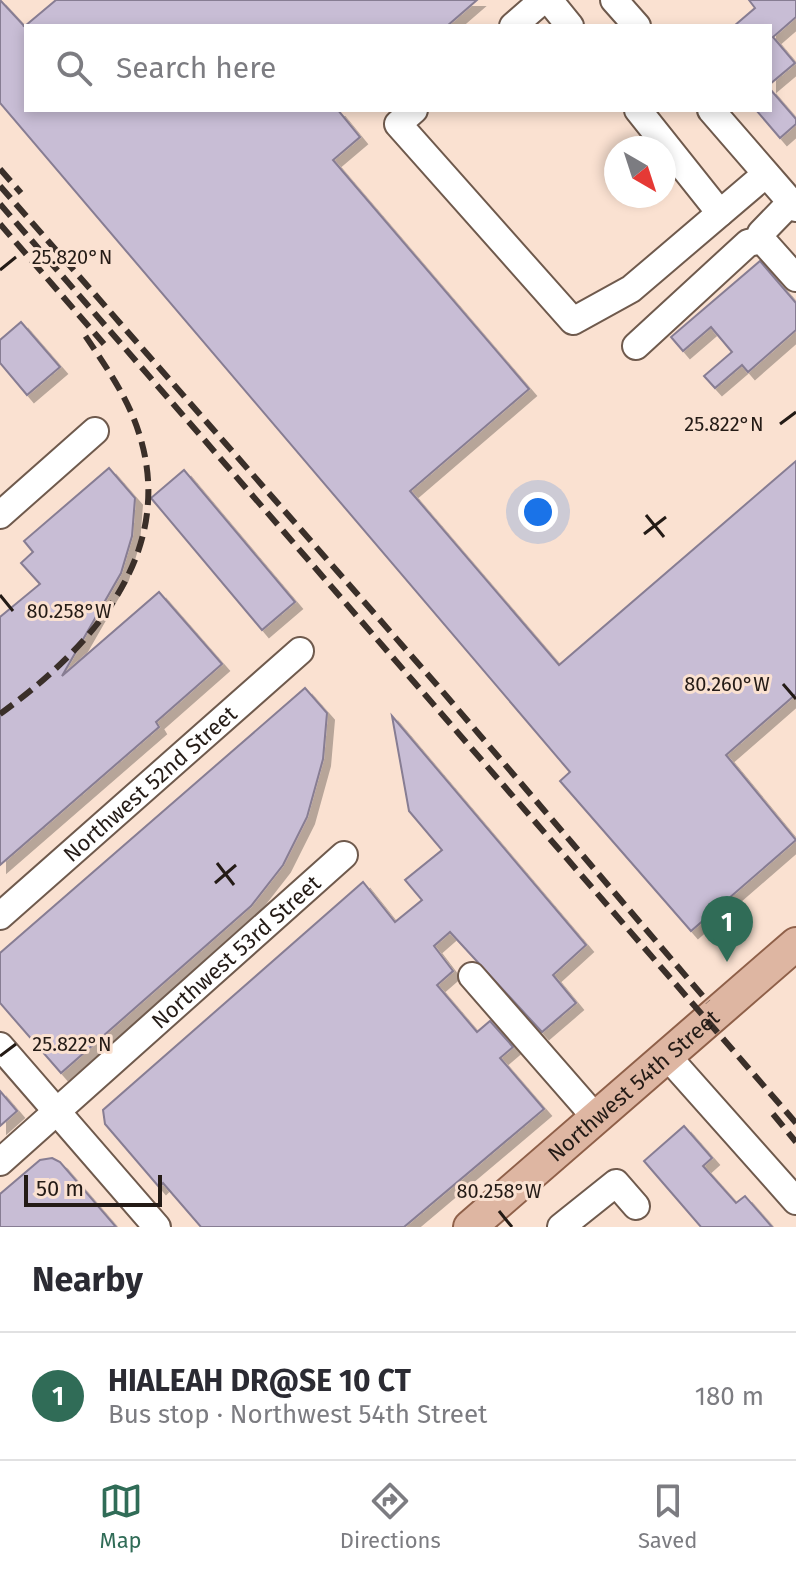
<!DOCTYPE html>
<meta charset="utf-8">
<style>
:root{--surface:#fff;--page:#f7f7f7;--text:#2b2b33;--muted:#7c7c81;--line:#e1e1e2;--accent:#306c57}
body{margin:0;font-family:"Fira Sans",sans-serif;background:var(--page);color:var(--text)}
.compass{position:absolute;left:604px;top:136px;width:72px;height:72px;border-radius:50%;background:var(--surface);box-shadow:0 4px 12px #0003;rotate:141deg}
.scale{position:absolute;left:24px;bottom:20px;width:138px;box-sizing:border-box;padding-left:8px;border:4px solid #241b16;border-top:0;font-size:22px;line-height:28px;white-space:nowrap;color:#241b16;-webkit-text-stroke:6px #fae1d1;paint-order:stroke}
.you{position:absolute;left:538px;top:512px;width:28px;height:28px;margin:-20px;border:6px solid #fff;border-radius:50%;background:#1a73e8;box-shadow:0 0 0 12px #1a73e833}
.badge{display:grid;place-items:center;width:52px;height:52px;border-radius:50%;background:var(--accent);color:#fff;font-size:26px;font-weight:700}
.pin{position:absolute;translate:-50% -66px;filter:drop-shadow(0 2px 4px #0008)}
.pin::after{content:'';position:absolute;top:42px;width:28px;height:24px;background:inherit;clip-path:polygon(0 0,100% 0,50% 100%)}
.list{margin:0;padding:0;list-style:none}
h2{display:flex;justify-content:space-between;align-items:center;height:104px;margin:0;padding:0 32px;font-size:34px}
h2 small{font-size:26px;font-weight:400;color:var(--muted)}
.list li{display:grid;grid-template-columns:52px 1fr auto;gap:24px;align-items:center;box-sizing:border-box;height:128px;padding:0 32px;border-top:2px solid var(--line)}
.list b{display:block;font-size:30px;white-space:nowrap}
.list p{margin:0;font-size:26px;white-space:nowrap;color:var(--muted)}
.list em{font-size:26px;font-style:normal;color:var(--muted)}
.icon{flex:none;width:44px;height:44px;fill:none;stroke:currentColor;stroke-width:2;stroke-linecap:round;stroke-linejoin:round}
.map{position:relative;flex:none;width:796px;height:1227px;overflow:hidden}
.search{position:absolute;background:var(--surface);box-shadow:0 4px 12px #0003;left:24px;right:24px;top:24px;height:88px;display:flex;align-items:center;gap:20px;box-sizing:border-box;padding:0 28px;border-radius:0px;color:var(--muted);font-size:30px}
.sheet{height:232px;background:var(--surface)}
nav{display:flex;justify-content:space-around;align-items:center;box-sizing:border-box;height:112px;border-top:2px solid var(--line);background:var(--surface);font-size:22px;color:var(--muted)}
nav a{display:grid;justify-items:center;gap:4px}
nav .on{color:var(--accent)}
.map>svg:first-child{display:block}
</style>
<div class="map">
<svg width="796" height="1227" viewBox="0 0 796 1227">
<defs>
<filter id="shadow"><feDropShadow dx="7" dy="7" stdDeviation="0" flood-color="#0004"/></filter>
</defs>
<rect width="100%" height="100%" fill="#fae1d1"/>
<!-- building -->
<g fill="#c8bdd5" stroke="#877d93" stroke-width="2" filter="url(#shadow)">
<polygon points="0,0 26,28 26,110 338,110 360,137 333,160 529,389 410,491 559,665 796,461 796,694 726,755 796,840 691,931 560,781 570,772 0,103"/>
<polygon points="56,0 477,0 447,26 25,26"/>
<polygon points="749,0 796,0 796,17 773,37 795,63 770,84 770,26 734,26 755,8"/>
<polygon points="770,89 796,119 796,124 780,138 756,110 770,110"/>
<polygon points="760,261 796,303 796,330 748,372 742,365 715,388 704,376 732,352 711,327 683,351 671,337"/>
<polygon points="21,322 60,367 27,395 0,363 0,340"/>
<polygon points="109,468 135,498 132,536 121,573 62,676 159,592 222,664 156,722 159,727 0,865 0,617 40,584 21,563 33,552 24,541"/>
<polygon points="184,470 295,602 262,630 151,498"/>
<polygon points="305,688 327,713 323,759 307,817 283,865 251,906 61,1073 0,1003 0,953"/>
<polygon points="392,716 586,945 553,975 576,1003 542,1032 450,932 434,946 453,971 437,985 477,1032 490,1021 513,1047 500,1058 544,1109 404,1227 201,1227 163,1183 159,1187 105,1124 103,1110 363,882 395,922 422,900 405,880 442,850 409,811"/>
<polygon points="0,1091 17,1111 0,1126"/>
<polygon points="684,1126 712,1158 703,1166 736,1203 745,1196 772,1227 701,1227 644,1161"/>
<polygon points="52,1158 60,1162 116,1227 0,1227 0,1194 40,1160"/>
</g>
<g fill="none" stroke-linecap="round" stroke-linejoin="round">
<!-- minor casing -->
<g stroke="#6f5a4d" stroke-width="30">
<g id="minor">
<polyline points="549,0 570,26"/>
<polyline points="614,0 637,26"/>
<polyline points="513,26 543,0"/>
<polyline points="414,110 398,124 573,321 631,289 766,174"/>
<polyline points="638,110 720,213"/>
<polyline points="711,110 796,208"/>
<polyline points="791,202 761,233 762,240 796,278"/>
<polyline points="636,346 748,243 762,240"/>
<polyline points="0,515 95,431"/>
<path id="s1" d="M0,916L300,651"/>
<polyline points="472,976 596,1118"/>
<polyline points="0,1046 157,1227"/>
<polyline points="667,1056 796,1201"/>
<path id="s2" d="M0,1162L344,855"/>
<polyline points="561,1227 616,1183 636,1206"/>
</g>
</g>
<!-- major casing -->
<g stroke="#8f6049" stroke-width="36">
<g id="major">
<path id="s3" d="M470,1227L796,944"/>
</g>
</g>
<!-- minor -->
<use href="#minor" stroke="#fff" stroke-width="26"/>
<!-- major -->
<use href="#major" stroke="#deb6a2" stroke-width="32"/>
<!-- rail -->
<g stroke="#3a2f29" stroke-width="6" stroke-dasharray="16 8" stroke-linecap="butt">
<polyline points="0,169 21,193"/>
<polyline points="0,186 437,685 708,1002"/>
<polyline points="0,204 796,1123"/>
<polyline points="0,224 104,344"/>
<path d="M0,714C98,643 187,541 131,412C119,385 101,359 84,334"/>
<polyline points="773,1114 796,1142"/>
</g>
</g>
<!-- ticks -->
<path fill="none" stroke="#241b16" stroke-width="3" d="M0,270L16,257M780,424L796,412M646,515L664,537M644,534L666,517M0,595L13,611M783,684L796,699M217,863L234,885M215,883L236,865M0,1056L16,1044M499,1211L512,1227"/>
<g text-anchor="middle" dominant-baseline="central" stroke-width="6" stroke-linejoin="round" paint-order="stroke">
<!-- street labels -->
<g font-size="22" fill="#241b16" stroke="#fae1d1">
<text stroke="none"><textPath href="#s1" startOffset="200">Northwest 52nd Street</textPath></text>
<text stroke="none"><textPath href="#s2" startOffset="316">Northwest 53rd Street</textPath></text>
<text stroke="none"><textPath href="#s3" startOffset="216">Northwest 54th Street</textPath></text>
</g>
</g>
<g font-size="20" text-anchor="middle" fill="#241b16" stroke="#fae1d1" stroke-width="6" stroke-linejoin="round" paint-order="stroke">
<text x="72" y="264">25.820°N</text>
<text x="724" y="431">25.822°N</text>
<text x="69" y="618">80.258°W</text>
<text x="727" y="691">80.260°W</text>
<text x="72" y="1051">25.822°N</text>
<text x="499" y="1198">80.258°W</text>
</g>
</svg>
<svg class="compass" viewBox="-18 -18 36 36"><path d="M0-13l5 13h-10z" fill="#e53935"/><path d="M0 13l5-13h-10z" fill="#7c7c81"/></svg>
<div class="scale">50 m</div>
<div class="you"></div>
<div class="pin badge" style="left:727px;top:962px">1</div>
<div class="search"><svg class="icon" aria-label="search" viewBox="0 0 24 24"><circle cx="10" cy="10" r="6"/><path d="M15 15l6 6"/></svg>Search here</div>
</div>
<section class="sheet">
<h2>Nearby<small></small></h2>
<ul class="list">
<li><span class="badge">1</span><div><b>HIALEAH DR@SE 10 CT</b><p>Bus stop · Northwest 54th Street</p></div><em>180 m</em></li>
</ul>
</section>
<nav>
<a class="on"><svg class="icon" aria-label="map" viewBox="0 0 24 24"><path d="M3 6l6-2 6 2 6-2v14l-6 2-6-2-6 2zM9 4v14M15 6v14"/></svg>Map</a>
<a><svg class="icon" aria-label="directions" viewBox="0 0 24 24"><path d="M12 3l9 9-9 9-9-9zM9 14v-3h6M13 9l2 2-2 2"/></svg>Directions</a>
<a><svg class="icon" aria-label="saved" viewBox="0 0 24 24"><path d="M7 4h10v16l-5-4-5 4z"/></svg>Saved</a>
</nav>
